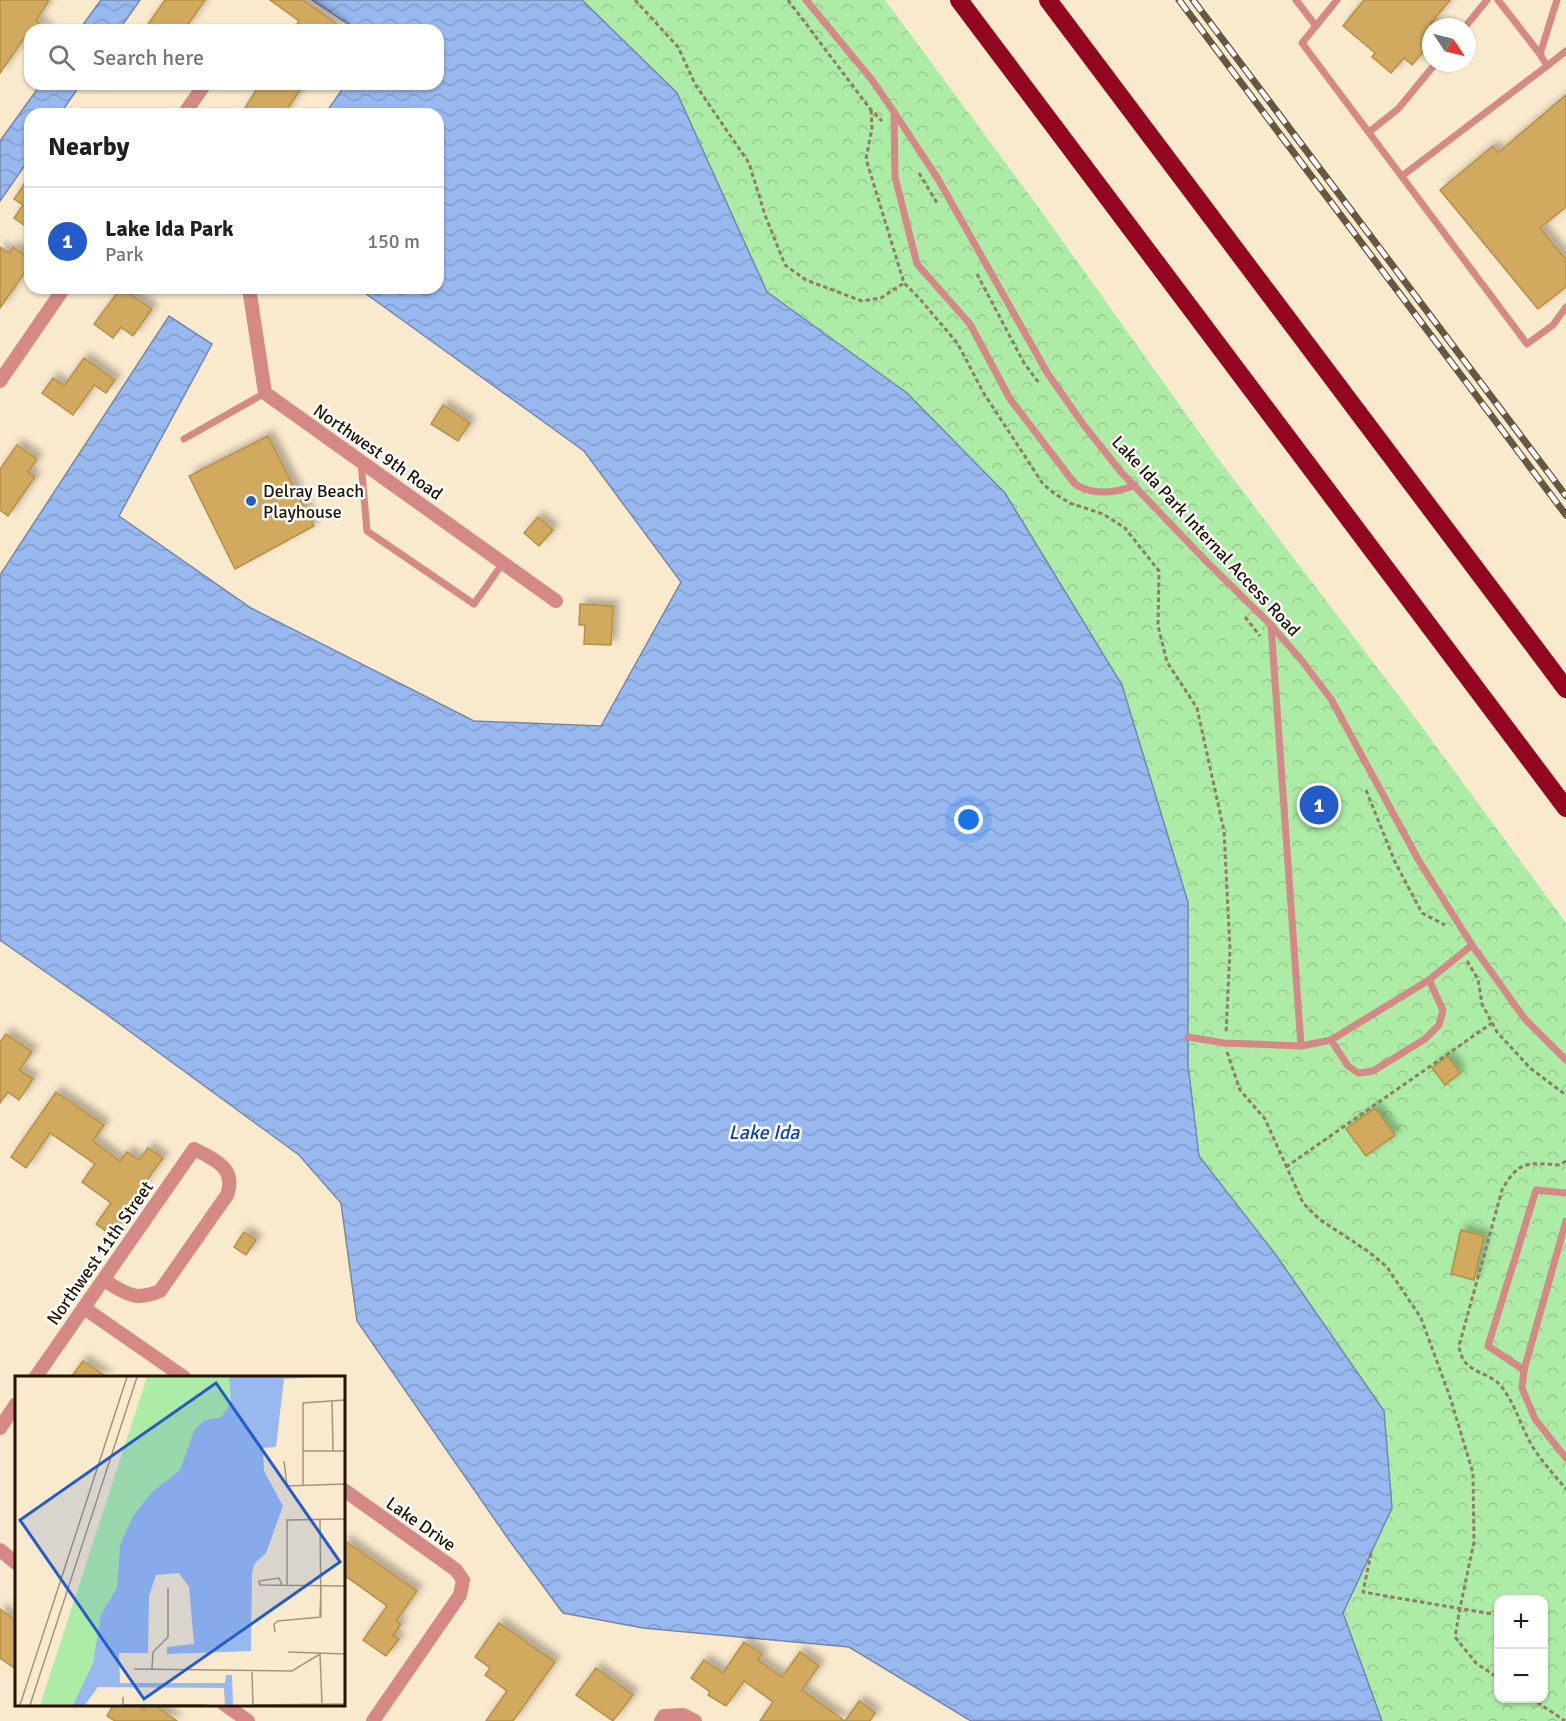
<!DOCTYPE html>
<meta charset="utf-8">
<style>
:root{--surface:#fff;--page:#f2f2f2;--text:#202124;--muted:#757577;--line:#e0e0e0;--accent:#235bc8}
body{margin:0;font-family:Signika,sans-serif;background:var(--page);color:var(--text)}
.controls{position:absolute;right:18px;bottom:18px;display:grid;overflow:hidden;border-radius:12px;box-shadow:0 2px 4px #0004}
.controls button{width:54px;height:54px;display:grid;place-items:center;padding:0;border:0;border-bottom:2px solid var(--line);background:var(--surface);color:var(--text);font:30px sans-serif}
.compass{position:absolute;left:1422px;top:18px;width:54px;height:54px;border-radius:50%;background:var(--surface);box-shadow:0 2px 4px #0004;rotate:125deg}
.you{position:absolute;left:969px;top:820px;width:21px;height:21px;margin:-15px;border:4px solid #fff;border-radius:50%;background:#1a73e8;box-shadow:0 0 0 9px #1a73e833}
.badge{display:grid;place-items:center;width:39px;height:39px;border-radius:50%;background:var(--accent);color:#fff;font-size:20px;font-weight:700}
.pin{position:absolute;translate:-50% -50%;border:3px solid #fff;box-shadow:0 2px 6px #0006}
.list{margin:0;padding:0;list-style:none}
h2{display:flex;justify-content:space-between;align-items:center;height:78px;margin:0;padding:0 24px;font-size:26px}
h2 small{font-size:20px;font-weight:400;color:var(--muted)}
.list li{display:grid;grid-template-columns:39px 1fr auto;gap:18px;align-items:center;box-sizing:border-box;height:108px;padding:0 24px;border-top:2px solid var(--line)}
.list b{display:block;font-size:22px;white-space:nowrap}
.list p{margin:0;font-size:20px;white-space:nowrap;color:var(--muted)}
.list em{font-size:20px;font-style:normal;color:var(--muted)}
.icon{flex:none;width:33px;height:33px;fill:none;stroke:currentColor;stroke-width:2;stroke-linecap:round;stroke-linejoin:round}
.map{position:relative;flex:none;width:1566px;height:1721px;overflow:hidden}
.search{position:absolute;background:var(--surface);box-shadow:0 2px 4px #0004;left:24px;top:24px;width:420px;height:66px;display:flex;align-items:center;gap:15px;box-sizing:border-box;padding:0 21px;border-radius:18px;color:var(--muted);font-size:22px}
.panel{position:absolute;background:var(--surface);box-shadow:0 2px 4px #0004;left:24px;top:108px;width:420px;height:186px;border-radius:18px}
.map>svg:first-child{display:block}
</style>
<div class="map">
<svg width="1566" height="1721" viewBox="0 0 1566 1721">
<defs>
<pattern id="park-crowns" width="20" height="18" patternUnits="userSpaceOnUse" patternTransform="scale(1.5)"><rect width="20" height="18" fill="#adeca6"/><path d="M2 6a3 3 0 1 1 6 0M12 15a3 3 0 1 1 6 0" fill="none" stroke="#95ca8d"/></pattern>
<pattern id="water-waves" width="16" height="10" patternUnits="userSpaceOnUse" patternTransform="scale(1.5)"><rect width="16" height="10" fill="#98b8f0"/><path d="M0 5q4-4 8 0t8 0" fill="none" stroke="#839dcc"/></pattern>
<filter id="shadow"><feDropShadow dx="5.5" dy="-5.5" stdDeviation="3" flood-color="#0004"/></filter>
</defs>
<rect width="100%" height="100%" fill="#f9e9cd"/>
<!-- park -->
<path fill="url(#park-crowns)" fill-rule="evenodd" d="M582,0H885L1044,215L1216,456L1408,708L1566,923V1721H1382L1343,1613L1392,1508L1384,1411L1276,1255L1199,1156L1188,1065L907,393L767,292L677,93ZM1498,1600H1544V1698H1498Z"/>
<!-- water -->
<g fill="url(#water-waves)" stroke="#7487a8" stroke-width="1.5">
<polygon points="101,0 140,0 119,30 79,30"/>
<polygon points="312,0 582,0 677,93 767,292 907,393 1005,493 1122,685 1188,902 1188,1065 1199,1156 1276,1255 1384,1411 1392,1508 1343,1613 1382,1721 971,1721 849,1647 643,1628 563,1613 509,1540 357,1321 341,1203 299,1155 106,1014 0,940 0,575 169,316 212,344 119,516 251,608 474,721 601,726 681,582 584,451 358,288 438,288 438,114 325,114 346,84 438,84 438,30 357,30"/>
<polygon points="41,84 81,84 60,114 30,114 30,158 0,201 0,141"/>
</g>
<!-- building -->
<g fill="#d1aa61" stroke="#b58f45" stroke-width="1.5" filter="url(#shadow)">
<polygon points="0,0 49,0 36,21 49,30 30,30 30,42 24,38 0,73"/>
<polygon points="165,0 205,0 184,30 144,30"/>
<polygon points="270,0 303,0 345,30 293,30 299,21"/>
<polygon points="1364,0 1450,0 1431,23 1431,42 1412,65 1404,58 1391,73 1372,57 1375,53 1343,26"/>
<polygon points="260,84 304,84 284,114 241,114"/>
<polygon points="1566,95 1566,207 1540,228 1566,260 1566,287 1538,309 1440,190 1493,146 1498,153"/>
<polygon points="30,176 30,229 14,218 23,205 14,199"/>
<polygon points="0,247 9,253 13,247 30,259 30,265 0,308"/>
<polygon points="121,288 152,309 133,336 121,327 113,338 94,324"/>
<polygon points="84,358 115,380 106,393 94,385 73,415 42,393 53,378 64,386"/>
<polygon points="443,405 470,423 458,441 431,424"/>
<polygon points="268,436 314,526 235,569 189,476"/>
<polygon points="17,445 37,459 28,472 35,477 8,516 0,510 0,469"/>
<polygon points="538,517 553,530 539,546 524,533"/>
<polygon points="580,604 613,606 611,645 584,644 585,625 579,625"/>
<polygon points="6,1034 32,1052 19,1070 33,1079 19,1100 8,1092 0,1103 0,1042"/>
<polygon points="1448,1056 1460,1073 1445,1085 1432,1068"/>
<polygon points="56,1092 104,1125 93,1141 120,1161 127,1152 139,1160 148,1148 163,1158 133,1199 136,1201 111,1235 96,1224 111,1203 82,1182 95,1164 50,1133 26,1168 11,1157"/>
<polygon points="1375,1108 1395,1135 1366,1156 1346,1129"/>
<polygon points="1461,1230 1484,1236 1474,1280 1451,1274"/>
<polygon points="244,1232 256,1240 246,1255 234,1247"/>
<polygon points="83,1361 107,1377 71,1377"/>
<polygon points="344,1540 417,1591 396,1621 401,1624 393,1636 399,1639 386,1656 363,1640 387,1606 344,1575"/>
<polygon points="0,1609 16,1621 16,1669 0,1658"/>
<polygon points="499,1623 555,1662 513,1721 486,1721 507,1691 485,1675 490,1668 475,1657"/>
<polygon points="744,1642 762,1654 758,1660 782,1677 800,1652 819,1666 802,1690 845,1721 859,1701 875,1713 870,1721 760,1721 773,1702 744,1681 726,1706 708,1695 710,1692 691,1678 704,1660 723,1673"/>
<polygon points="596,1668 633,1695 613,1721 576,1695"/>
<polygon points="114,1704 136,1704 144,1710 148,1704 153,1704 177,1721 115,1721 107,1716"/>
</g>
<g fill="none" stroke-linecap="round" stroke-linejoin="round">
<!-- path -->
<g stroke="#8c7e66" stroke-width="3" stroke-dasharray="4.5 3" stroke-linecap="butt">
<polyline points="635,0 678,47 695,84 749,163 765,215 785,265 806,280 862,301 881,298 904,283"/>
<polyline points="788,0 871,110 882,121"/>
<polyline points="871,110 872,128 866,159 904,283 920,299 958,344 983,392 1043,484 1055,494 1070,503 1103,514 1125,528 1159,571 1158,626 1167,662 1197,708 1224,831 1230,949 1226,1034"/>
<polyline points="919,173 937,203"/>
<polyline points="977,274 1024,363 1039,383"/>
<polyline points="1245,617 1260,636"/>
<polyline points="1366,790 1395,862 1422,913 1445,925"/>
<polyline points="1467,961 1478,979 1482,1004 1497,1032 1530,1068 1566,1095"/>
<polyline points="1227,1052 1240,1090 1265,1119 1303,1203 1319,1219 1369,1252 1387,1267 1421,1318 1450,1397 1473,1473 1474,1542 1460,1608 1455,1637 1476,1663 1498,1678"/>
<path d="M1566,1161L1560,1165C1529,1163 1519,1159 1502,1190L1459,1346C1463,1375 1486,1369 1501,1386C1517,1406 1522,1432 1536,1452C1545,1465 1556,1477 1566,1489"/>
<polyline points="1286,1167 1492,1023"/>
<polyline points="1371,1553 1363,1592 1498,1615"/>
<polyline points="1531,1698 1565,1721"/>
</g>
<!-- lane -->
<g stroke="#d48986" stroke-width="7">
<polyline points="806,0 872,80 894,112 938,179 1048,374 1083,424 1121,472 1206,561 1271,625 1302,661 1331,699 1419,861 1472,945 1525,1019 1566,1060"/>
<polyline points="1296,0 1316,26"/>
<polyline points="1337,0 1302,43 1527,344 1553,325 1566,307"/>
<polyline points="1498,0 1540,54 1557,0"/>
<polyline points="1465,27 1487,0"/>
<polyline points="1547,66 1566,51"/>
<path d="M894,112L895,177L917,264L970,324L1010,399L1075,484C1093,496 1116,493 1135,485"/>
<polyline points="1369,132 1398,109 1436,63"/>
<polyline points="1402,176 1547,66 1540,54"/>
<polyline points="184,439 265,393"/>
<polyline points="361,462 367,531 474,604 503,563"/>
<polyline points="1271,625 1301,1046"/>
<polyline points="1188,1037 1224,1043 1301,1046 1331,1040 1429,980 1472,945"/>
<polyline points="1331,1040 1348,1066 1358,1073 1373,1071 1425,1039 1439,1025 1443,1010 1429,980"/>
<polyline points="1566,1221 1524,1370 1522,1388 1535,1419 1566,1458"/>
<polyline points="1524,1370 1488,1346 1536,1190 1566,1193"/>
</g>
<!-- street -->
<g stroke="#d48986" stroke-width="14">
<polyline points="184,114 205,84"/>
<polyline points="249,288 265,393 556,601"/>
<polyline points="0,381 64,288"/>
<polyline points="84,1308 185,1378"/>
<path d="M35,1378L194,1149C214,1159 237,1168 227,1195L160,1291C133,1302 127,1293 103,1280"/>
<polyline points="0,1428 16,1404"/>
<polyline points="344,1490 456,1570 463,1580 460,1595 373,1721"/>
<polyline points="0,1550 16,1563"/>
<polyline points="224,1704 248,1721"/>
<polyline points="661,1721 664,1716 683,1715 695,1721"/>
</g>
<!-- highway -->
<g stroke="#92061f" stroke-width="18">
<polyline points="959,0 1566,808"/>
<polyline points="1048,0 1566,689"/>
</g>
<!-- rail casing -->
<g stroke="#655741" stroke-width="7">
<g id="rail">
<polyline points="1179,0 1566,515"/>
<polyline points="1193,0 1566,496"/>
</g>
</g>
<!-- rail -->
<use href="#rail" stroke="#fff" stroke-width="4.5" stroke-dasharray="14" stroke-linecap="butt"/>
</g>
<!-- markers -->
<circle fill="#235bc8" stroke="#fff" stroke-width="2" cx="251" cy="501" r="6"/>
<g text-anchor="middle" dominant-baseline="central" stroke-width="5" stroke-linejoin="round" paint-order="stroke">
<!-- street labels -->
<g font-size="18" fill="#211501" stroke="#fff">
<text transform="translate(378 452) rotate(35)">Northwest 9th Road</text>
<text transform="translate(1206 536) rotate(47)">Lake Ida Park Internal Access Road</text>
<text transform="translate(100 1253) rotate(-55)">Northwest 11th Street</text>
<text transform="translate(421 1524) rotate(35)">Lake Drive</text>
</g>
<!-- poi labels -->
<g font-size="18" fill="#211501" stroke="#fff" text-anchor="start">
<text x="263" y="491">Delray Beach<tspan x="263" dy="21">Playhouse</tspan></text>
</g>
<!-- water labels -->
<g font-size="20" font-style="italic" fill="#0e44ad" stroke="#fff">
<text x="764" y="1132">Lake Ida</text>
</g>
</g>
<!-- overview -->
<g transform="translate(15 1376)">
<rect width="330" height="330" fill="#f9e9cd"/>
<path d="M132,1H214L216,27L206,41L190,44L165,94L137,116L118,141L105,169L102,212L86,238L78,287L69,313L58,329H25Z" fill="#adeca6"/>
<path d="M214,1H300L269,3L261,71L248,72L249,95L268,130L251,177L239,188L237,197L236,275L152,278V271L179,268L174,211L164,197L141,199L134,220L133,277H104L105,307H210L211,299H217L218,329H210L209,312L83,311L70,329H58L78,287L86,238L102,212L105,169L118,140L137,116L165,94L180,53L190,44L206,41L216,27Z" fill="#98b8f0"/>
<path fill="none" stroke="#a3947b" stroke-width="1.5" d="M317,24L318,75M288,75H330M269,85L272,110L330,108M288,109V27L330,24M305,143L306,241M267,209L264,202L244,205L245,209L330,210M272,209V144L330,143M305,240L306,212M260,256L259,248L263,245L306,241M273,276L330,278M305,278L307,327M119,293L277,295L305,278M137,293L138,276L153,261V212M237,296L238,329M108,321V329H192M5,329L112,1M15,329L122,1M238,329L330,328"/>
<path fill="#235bc8" fill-opacity="0.15" stroke="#235bc8" stroke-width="3" d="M201,7L325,186L129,323L5,144Z"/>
<rect width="330" height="330" fill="none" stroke="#211501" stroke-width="3"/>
</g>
</svg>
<div class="controls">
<button>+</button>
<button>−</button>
</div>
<svg class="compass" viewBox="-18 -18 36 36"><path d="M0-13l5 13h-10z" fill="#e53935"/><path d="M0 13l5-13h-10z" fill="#757577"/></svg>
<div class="you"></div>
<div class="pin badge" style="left:1319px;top:805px">1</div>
<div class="search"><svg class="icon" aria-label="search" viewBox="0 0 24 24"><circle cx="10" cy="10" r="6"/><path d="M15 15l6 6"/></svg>Search here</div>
<section class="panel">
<h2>Nearby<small></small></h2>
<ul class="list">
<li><span class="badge">1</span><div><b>Lake Ida Park</b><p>Park</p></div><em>150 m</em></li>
</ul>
</section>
</div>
